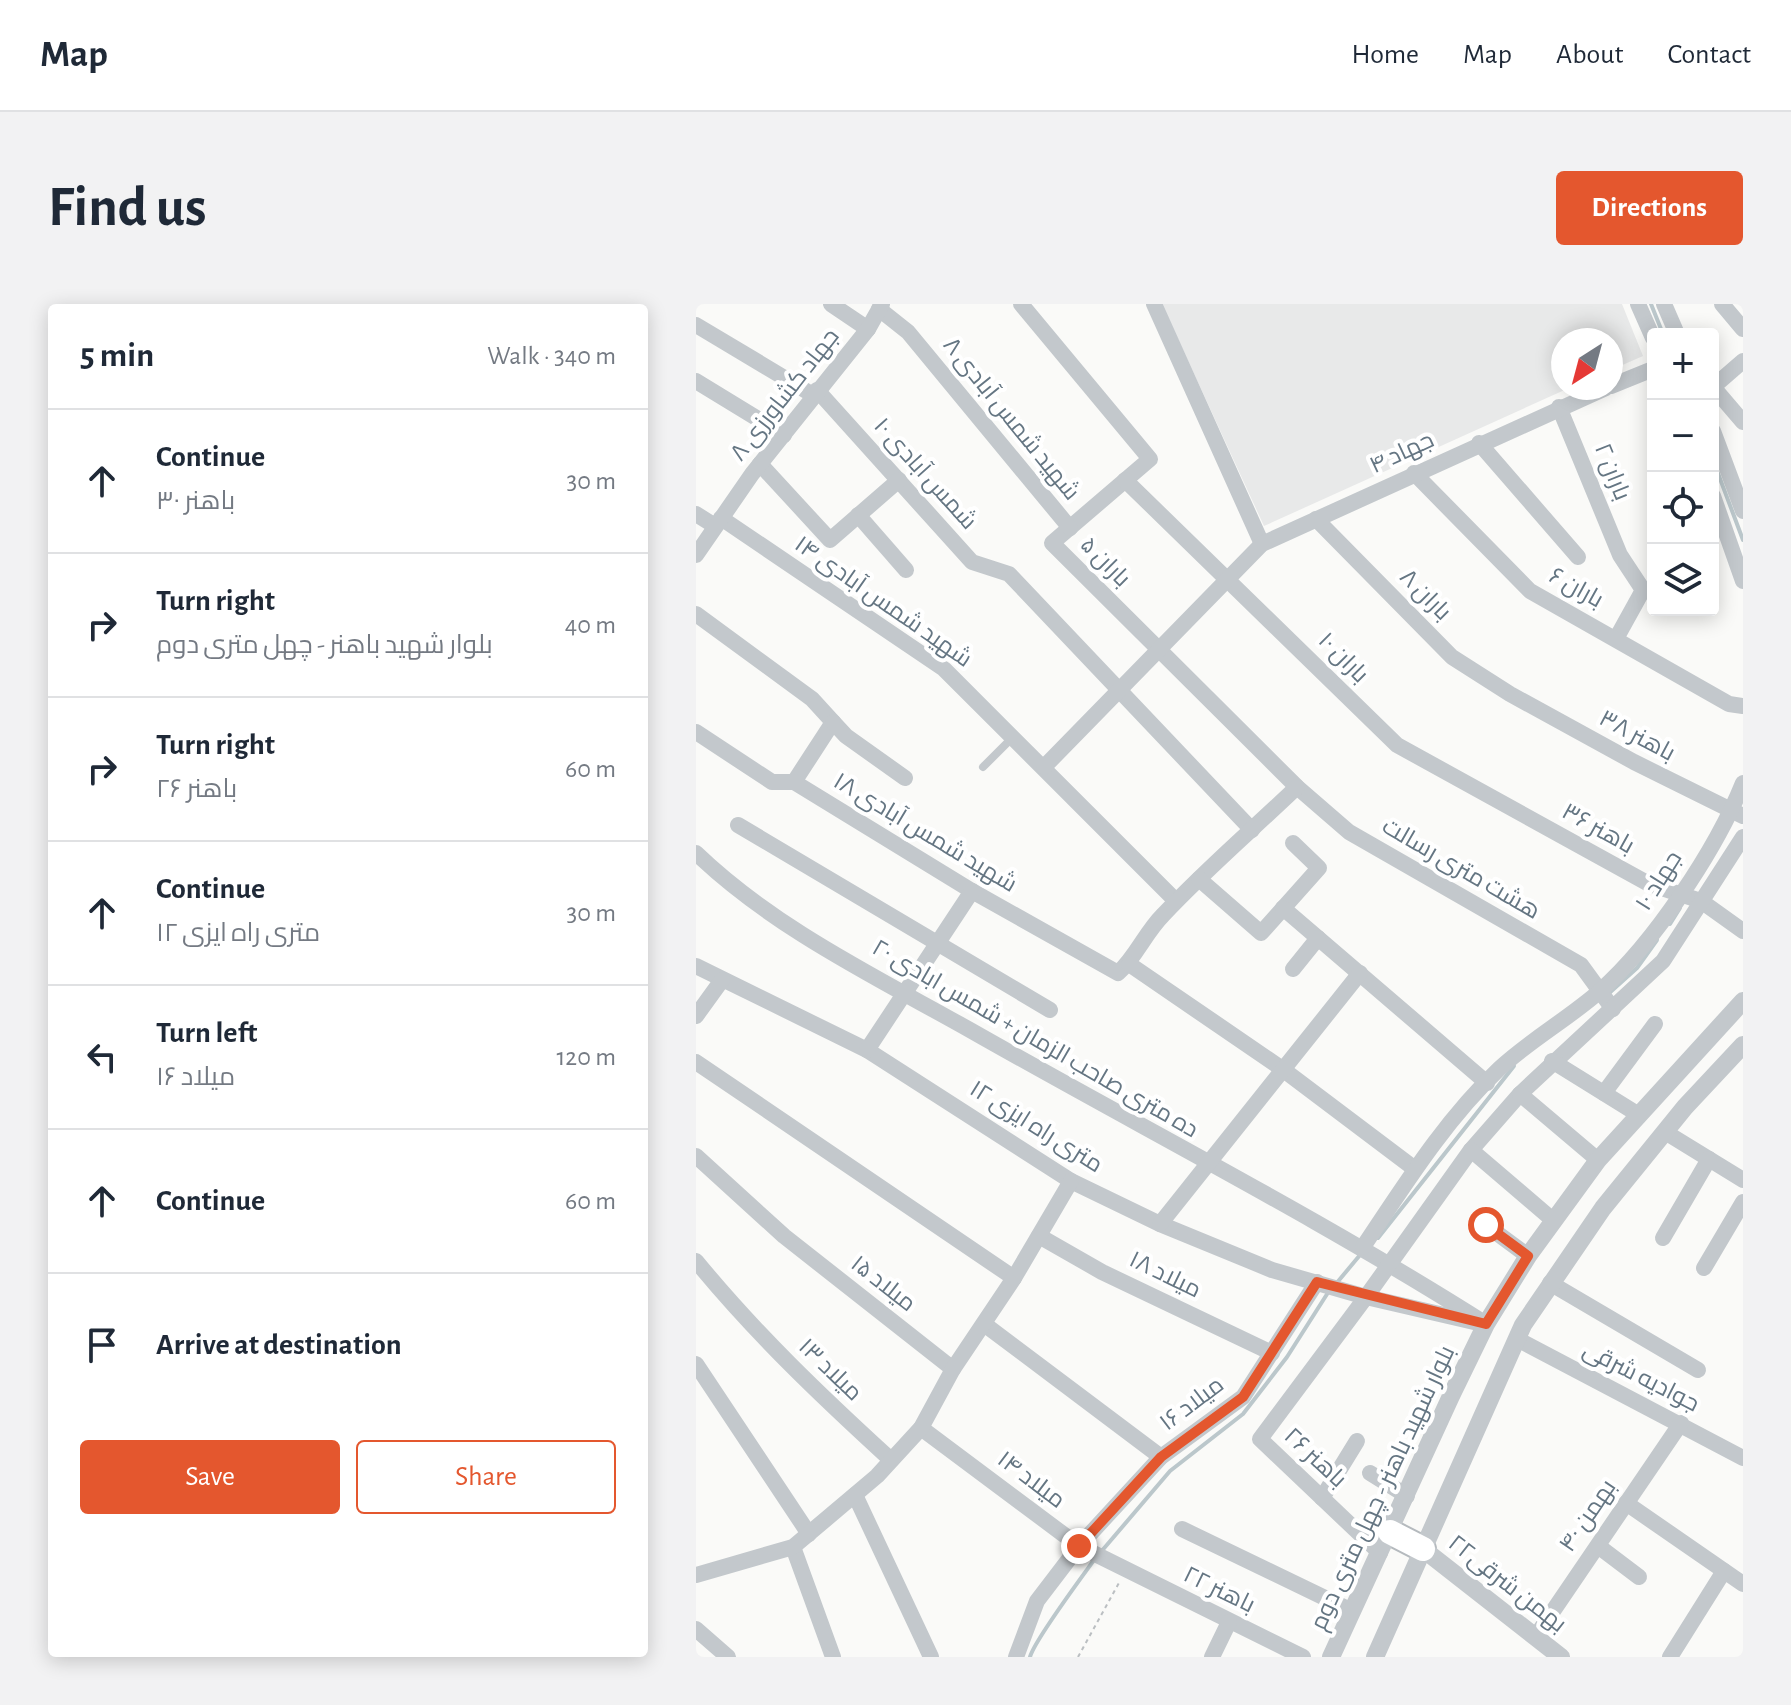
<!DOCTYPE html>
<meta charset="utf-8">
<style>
:root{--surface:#fff;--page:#f2f2f3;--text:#1f2937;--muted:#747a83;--line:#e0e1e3;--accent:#e4572e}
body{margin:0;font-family:"Alegreya Sans",Cairo,sans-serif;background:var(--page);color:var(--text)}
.controls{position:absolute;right:24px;top:24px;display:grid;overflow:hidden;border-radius:8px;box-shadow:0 4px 20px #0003}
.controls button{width:72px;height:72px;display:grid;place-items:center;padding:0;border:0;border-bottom:2px solid var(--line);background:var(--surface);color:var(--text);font:40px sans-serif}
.compass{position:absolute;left:855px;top:24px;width:72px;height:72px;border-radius:50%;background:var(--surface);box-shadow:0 4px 20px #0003;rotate:216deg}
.stop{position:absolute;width:24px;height:24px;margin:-18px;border:6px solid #e4572e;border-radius:50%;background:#fff}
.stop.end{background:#e4572e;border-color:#fff;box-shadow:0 2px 8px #0008}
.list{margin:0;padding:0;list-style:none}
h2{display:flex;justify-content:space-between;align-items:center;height:104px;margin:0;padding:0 32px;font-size:34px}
h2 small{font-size:26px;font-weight:400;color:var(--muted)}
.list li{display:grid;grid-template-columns:52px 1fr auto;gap:24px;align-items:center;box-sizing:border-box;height:144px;padding:0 32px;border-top:2px solid var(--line)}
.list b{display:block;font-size:30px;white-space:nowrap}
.list p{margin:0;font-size:26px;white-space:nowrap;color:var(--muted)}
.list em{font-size:26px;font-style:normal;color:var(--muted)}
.actions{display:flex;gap:16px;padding:24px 32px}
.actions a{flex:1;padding:18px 0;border:2px solid var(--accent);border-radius:8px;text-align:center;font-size:28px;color:var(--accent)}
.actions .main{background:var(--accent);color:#fff}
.icon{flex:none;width:44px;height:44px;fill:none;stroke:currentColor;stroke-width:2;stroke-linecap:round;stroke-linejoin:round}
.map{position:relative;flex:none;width:1047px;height:1353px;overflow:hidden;border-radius:8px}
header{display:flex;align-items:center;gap:48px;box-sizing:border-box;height:112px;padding:0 40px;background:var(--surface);border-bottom:2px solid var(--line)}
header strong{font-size:38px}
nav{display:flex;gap:44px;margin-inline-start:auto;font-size:28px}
.intro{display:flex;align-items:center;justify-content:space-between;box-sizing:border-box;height:192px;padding:0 48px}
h1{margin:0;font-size:56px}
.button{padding:20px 36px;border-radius:8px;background:var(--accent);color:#fff;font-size:28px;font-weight:700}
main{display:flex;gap:48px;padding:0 48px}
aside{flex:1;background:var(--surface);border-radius:8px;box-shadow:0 4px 20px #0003}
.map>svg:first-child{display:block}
</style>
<header>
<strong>Map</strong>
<nav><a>Home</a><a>Map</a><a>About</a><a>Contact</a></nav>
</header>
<div class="intro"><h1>Find us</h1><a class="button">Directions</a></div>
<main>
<aside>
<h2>5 min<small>Walk · 340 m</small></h2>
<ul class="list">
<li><svg class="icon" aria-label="ahead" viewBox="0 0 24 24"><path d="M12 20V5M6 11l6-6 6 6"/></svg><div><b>Continue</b><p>باهنر ۳۰</p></div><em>30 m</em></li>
<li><svg class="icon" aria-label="right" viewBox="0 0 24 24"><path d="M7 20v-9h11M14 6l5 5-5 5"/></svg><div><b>Turn right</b><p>بلوار شهید باهنر - چهل متری دوم</p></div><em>40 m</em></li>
<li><svg class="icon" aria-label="right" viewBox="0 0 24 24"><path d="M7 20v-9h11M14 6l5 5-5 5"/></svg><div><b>Turn right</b><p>باهنر ۲۶</p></div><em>60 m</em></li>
<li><svg class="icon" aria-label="ahead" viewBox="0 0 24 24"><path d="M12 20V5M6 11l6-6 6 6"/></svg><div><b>Continue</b><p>۱۲ متری راه ایزی</p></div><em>30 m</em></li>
<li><svg class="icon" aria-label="left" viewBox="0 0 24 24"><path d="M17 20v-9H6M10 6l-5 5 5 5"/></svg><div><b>Turn left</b><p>میلاد ۱۶</p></div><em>120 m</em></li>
<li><svg class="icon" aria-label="ahead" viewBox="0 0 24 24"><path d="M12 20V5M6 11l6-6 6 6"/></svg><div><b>Continue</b></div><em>60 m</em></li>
<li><svg class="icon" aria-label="arrive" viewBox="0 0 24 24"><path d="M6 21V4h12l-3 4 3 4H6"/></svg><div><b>Arrive at destination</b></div></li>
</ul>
<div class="actions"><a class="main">Save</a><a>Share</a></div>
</aside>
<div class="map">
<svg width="1047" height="1353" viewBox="0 0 1047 1353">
<rect width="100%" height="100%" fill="#fafaf8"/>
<!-- built -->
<polygon fill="#e8e9e9" points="466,0 926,0 947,52 915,66 915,36 867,36 867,84 873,84 568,222"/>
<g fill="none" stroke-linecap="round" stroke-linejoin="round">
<!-- stream -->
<g stroke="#bbc7cb" stroke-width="4">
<polyline points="955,0 967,30"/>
<polyline points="1017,156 1047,236"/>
<polyline points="974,620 984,604"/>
<polyline points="911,691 941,664 961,636"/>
<polyline points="682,934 818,762"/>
<polyline points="639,981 664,951"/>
<polyline points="404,1249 474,1167 547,1110 591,1053 633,987"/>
<path d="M334,1353C338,1337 385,1274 398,1256"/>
</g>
<!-- primary casing -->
<g stroke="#b5babe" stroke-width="28">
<polyline id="primary" points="694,1228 727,1245"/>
</g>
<!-- path -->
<polyline stroke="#bbbfc2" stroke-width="2" stroke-dasharray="4 4" stroke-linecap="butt" points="382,1353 424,1277"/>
<!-- service -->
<polyline stroke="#c3c8cc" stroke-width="8" points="287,463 317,433"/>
<!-- minor -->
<g stroke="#c3c8cc" stroke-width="16">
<polyline points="135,0 172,25"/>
<polyline points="325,0 454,155 356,239 601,483 653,528 885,661 917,705"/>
<polyline points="458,0 566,240"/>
<polyline points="942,0 957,34"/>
<polyline points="968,0 981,30"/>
<polyline points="1026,0 1047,25"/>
<polyline points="183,5 212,28 374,224"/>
<polyline points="0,21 117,91"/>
<polyline points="0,77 88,131"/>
<polyline points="915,82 957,65"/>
<polyline points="1017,83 1047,118"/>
<polyline points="1017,83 1047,57"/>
<polyline points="121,86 276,258 313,270 556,526"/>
<polyline points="863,103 924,251 947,286 921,333"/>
<polyline points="1017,127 1047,207"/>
<polyline points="783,139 882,253"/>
<polyline points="64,160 134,236 203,176"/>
<polyline points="718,169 834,287 1033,400 1047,402"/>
<polyline points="429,176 701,441 953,580 1005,597 1047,627"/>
<polyline points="1017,192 1047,277"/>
<polyline points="0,210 19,222"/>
<polyline points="162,211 210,266"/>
<polyline points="25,214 248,365 480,597"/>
<polyline points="620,215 756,353 814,390 938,458 1047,512"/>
<polyline points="0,251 56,170 172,25 186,0"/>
<polyline points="0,310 116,395 137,418 98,478"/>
<polyline points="137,418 150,432 209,474"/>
<path d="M0,428L76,478H98L276,587L422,669C440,653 449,629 467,611C509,566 556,526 601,483"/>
<polyline points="348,463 566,240 910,84"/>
<polyline points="42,521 354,706"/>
<path d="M0,549C78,624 180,673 274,726C446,824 623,914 790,1020"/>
<polyline points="503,575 565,629 623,564 597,539"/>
<polyline points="587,604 791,779"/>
<polyline points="433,660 585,764 719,865"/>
<polyline points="0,662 171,746 375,877 464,920 576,966 670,993 775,846 824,790 967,657 1047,533"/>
<polyline points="597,665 622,634"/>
<polyline points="0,712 26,676"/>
<polyline points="171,746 276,587"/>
<polyline points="856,757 943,811"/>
<polyline points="0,758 318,974"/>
<polyline points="908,789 959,720"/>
<polyline points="824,790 902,856"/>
<polyline points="969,828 1047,876"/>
<polyline points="775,846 858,917"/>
<polyline points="0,852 88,932 257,1065"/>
<polyline points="464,920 664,669"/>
<polyline points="790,921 832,952"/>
<polyline points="343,932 406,968 576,1049"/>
<polyline points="967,934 1013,855"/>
<path d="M667,943C708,882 749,816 803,765C834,736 872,715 904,687C958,639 1020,546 1047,479"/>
<path d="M0,957C59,1029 125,1092 194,1155"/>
<polyline points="1008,964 1047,898"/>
<polyline points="854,979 1002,1066"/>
<polyline points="288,1020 465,1153"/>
<polyline points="821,1035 1047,1154"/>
<polyline points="0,1060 113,1230"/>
<polyline points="225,1124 383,1242 607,1353"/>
<polyline points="674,1169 711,1192"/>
<polyline points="159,1191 235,1353"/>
<polyline points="626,1194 661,1137"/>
<polyline points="930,1199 1047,1280"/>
<polyline points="486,1225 656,1307"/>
<polyline points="902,1242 943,1273"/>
<polyline points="97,1243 137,1353"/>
<polyline points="684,1249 564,1135 670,993 778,1018"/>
<polyline points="0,1271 97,1243 181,1172 225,1124 257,1065 318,974 375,877"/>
<polyline points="0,1325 32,1353"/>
<polyline points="840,1332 985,1119"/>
<polyline points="320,1353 341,1297 383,1242 465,1153 547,1093 621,978"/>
<polyline points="516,1353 533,1318"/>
<polyline points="974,1353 1028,1267"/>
</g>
<!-- tertiary -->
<g stroke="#c3c8cc" stroke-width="18">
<polyline points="727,1245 865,1353"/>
<polyline points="635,1353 755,1092 790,1020 832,952 902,856 1047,697"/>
<polyline points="679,1353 827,1021 907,904 989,803 1047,741"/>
</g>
<!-- primary -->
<use href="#primary" stroke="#fff" stroke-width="24"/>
</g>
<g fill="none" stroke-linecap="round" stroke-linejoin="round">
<!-- route -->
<polyline stroke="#e4572e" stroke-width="10" points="383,1242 465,1153 547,1093 621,978 790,1020 832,952 790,921"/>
</g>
<g text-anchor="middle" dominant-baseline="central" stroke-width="8" stroke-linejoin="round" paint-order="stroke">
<!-- street labels -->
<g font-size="24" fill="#657683" stroke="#fff">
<text transform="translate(89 91) rotate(-52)">جهاد کشاورزی ۸</text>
<text transform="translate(315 115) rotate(51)">شهید شمس آبادی ۸</text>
<text transform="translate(706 149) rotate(-25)">جهاد ۴</text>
<text transform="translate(916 168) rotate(68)">باران ۲</text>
<text transform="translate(229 170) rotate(48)">شمس آبادی ۱۰</text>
<text transform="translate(409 258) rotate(45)">باران ۵</text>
<text transform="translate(880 284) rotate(29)">باران ۶</text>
<text transform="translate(729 291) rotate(45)">باران ۸</text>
<text transform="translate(187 298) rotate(35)">شهید شمس آبادی ۱۴</text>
<text transform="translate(647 354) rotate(45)">باران ۱۰</text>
<text transform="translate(941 432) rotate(28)">باهنر ۳۸</text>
<text transform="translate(902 525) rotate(29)">باهنر ۳۶</text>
<text transform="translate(229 529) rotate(31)">شهید شمس آبادی ۱۸</text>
<text transform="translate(765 565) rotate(30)">هشت متری رسالت</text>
<text transform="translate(963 577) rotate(-58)">جهاد ۱۰</text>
<text transform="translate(339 735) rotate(30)">ده متری صاحب الزمان + شمس ابادی ۲۰</text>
<text transform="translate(340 823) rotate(32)">۱۲ متری راه ایزی</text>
<text transform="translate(469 971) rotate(26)">میلاد ۱۸</text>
<text transform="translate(187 980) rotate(38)">میلاد ۱۵</text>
<text transform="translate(134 1066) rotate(44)">میلاد ۱۳</text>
<text transform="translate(945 1073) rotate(27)">جوادیه شرقی</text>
<text transform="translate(496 1100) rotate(-37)">میلاد ۱۶</text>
<text transform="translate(619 1154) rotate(43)">باهنر ۲۶</text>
<text transform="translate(335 1176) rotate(37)">میلاد ۱۴</text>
<text transform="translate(687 1184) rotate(-65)">بلوار شهید باهنر - چهل متری دوم</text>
<text transform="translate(892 1212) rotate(-56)">بهمن ۴۰</text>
<text transform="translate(811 1280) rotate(38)">۲۲بهمن شرقی</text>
<text transform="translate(523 1286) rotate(26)">باهنر ۲۲</text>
</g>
</g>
</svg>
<div class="controls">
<button>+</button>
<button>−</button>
<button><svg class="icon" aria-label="locate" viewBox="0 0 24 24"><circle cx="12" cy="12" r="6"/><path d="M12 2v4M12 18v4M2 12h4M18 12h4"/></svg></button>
<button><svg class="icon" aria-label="layers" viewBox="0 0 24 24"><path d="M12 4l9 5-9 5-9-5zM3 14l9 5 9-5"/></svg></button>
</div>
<svg class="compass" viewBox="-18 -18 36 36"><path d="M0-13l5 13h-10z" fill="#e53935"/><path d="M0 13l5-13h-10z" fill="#747a83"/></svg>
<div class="stop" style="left:790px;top:921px"></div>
<div class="stop end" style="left:383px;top:1242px"></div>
</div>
</main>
